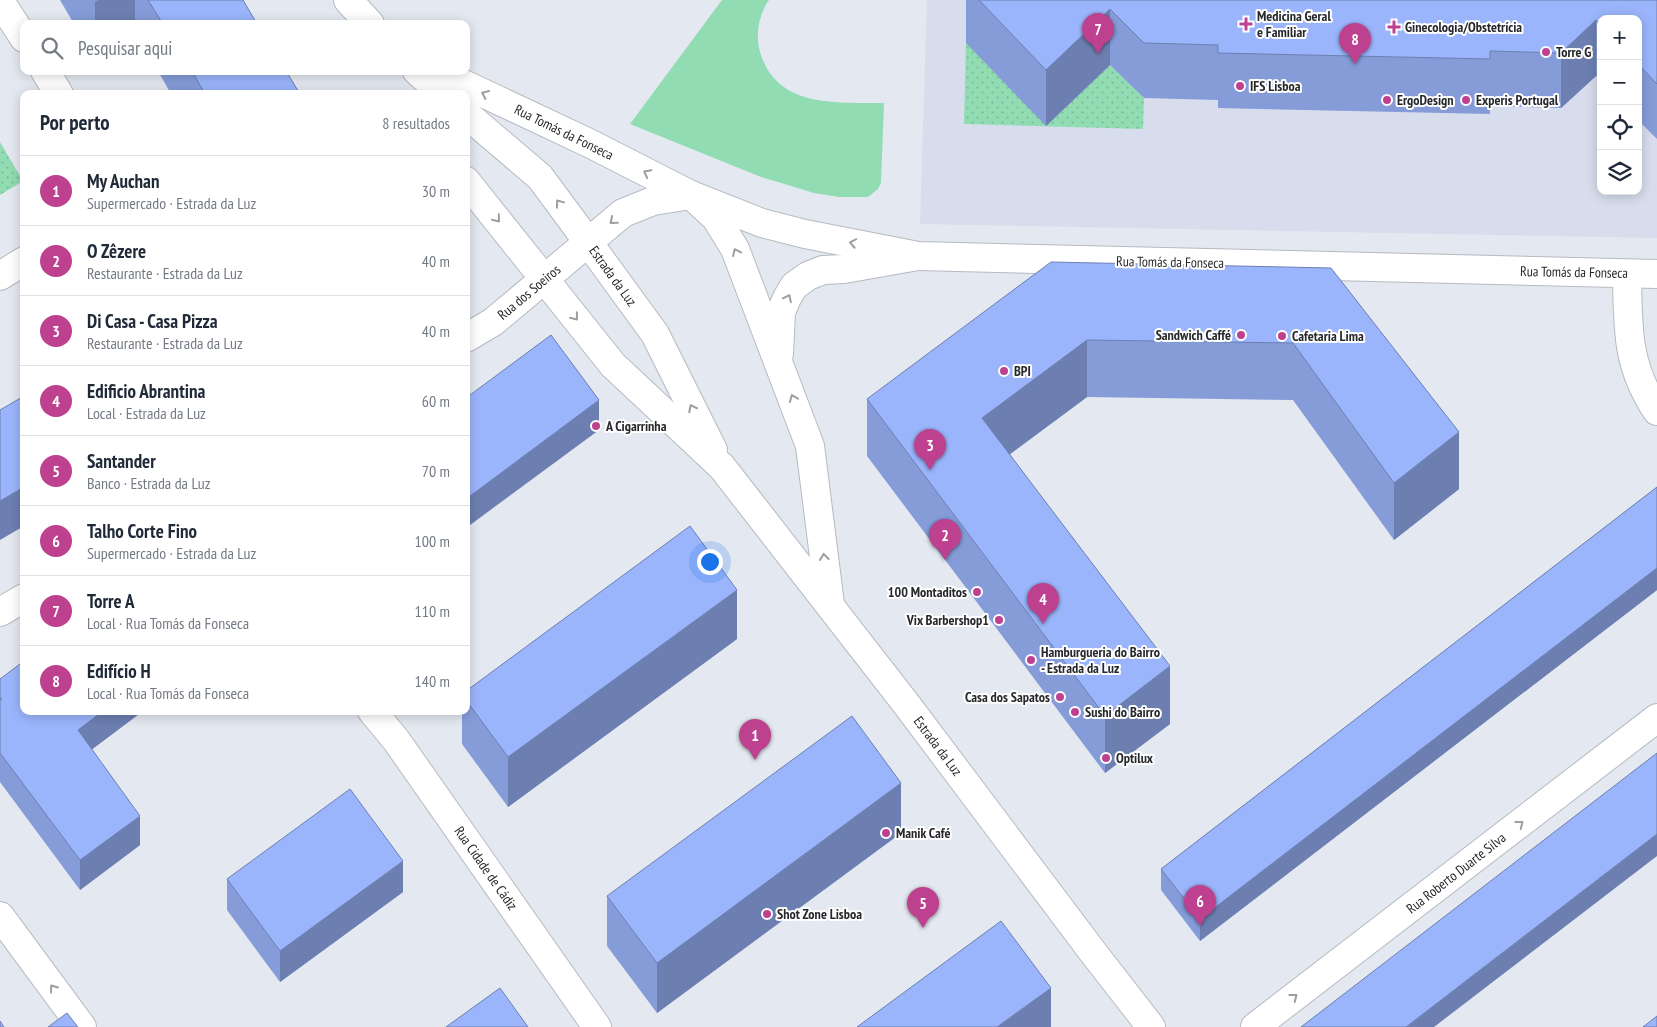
<!DOCTYPE html>
<html lang="pt">
<meta charset="utf-8">
<style>
:root{--surface:#fff;--page:#f2f2f3;--text:#1f2937;--muted:#747a83;--line:#e0e1e3;--accent:#be4190}
body{margin:0;font-family:"PT Sans Narrow",sans-serif;background:var(--page);color:var(--text)}
.controls{position:absolute;right:15px;top:15px;display:grid;overflow:hidden;border-radius:10px;box-shadow:0 2px 12px #0003}
.controls button{width:45px;height:45px;display:grid;place-items:center;padding:0;border:0;border-bottom:1px solid var(--line);background:var(--surface);color:var(--text);font:25px sans-serif}
.you{position:absolute;left:709px;top:561px;width:18px;height:18px;margin:-12px;border:4px solid #fff;border-radius:50%;background:#1a73e8;box-shadow:0 0 0 8px #1a73e833}
.badge{display:grid;place-items:center;width:32px;height:32px;border-radius:50%;background:var(--accent);color:#fff;font-size:16px;font-weight:700}
.pin{position:absolute;translate:-50% -41px;filter:drop-shadow(0 1px 2px #0008)}
.pin::after{content:'';position:absolute;top:26px;width:18px;height:15px;background:inherit;clip-path:polygon(0 0,100% 0,50% 100%)}
.list{margin:0;padding:0;list-style:none}
h2{display:flex;justify-content:space-between;align-items:center;height:65px;margin:0;padding:0 20px;font-size:21px}
h2 small{font-size:16px;font-weight:400;color:var(--muted)}
.list li{display:grid;grid-template-columns:32px 1fr auto;gap:15px;align-items:center;box-sizing:border-box;height:70px;padding:0 20px;border-top:1px solid var(--line)}
.list b{display:block;font-size:19px;white-space:nowrap}
.list p{margin:0;font-size:16px;white-space:nowrap;color:var(--muted)}
.list em{font-size:16px;font-style:normal;color:var(--muted)}
.icon{flex:none;width:28px;height:28px;fill:none;stroke:currentColor;stroke-width:2;stroke-linecap:round;stroke-linejoin:round}
.map{position:relative;flex:none;width:1657px;height:1027px;overflow:hidden}
.search{position:absolute;background:var(--surface);box-shadow:0 2px 12px #0003;left:20px;top:20px;width:450px;height:55px;display:flex;align-items:center;gap:12px;box-sizing:border-box;padding:0 18px;border-radius:10px;color:var(--muted);font-size:19px}
.panel{position:absolute;background:var(--surface);box-shadow:0 2px 12px #0003;left:20px;top:90px;width:450px;height:625px;border-radius:10px}
.map>svg:first-child{display:block}
</style>
<div class="map">
<svg width="1657" height="1027" viewBox="0 0 1657 1027">
<defs>
<pattern id="garden-dots" width="8" height="8" patternUnits="userSpaceOnUse" patternTransform="scale(1.25)"><rect width="8" height="8" fill="#91dcb3"/><path d="M2 2h.1M6 6h.1" fill="none" stroke="#7dbd9a" stroke-width="1.8" stroke-linecap="round"/></pattern>
</defs>
<rect width="100%" height="100%" fill="#e4e8f0"/>
<!-- built -->
<path fill="#d7ddec" fill-rule="evenodd" d="M927,0H1657V238L920,224ZM1601,19H1638V191H1601Z"/>
<!-- grass -->
<path fill="#91dcb3" d="M722,0H769C759,14 755,35 760,52C777,109 837,102 884,103L881,183L878,189L868,197H839L814,193L761,177L630,124Z"/>
<!-- garden -->
<g fill="url(#garden-dots)">
<polygon points="967,0 1046,125 1110,65 1144,98 1143,129 964,124"/>
<polygon points="0,142 23,181 0,195"/>
</g>
<g fill="none" stroke-linecap="round" stroke-linejoin="round">
<!-- minor casing -->
<g stroke="#b6bac2" stroke-width="30">
<g id="minor">
<polyline points="0,1 24,38"/>
<polyline points="45,71 59,94"/>
<polyline points="436,71 589,143 691,195 762,223 805,234 918,256 1657,274"/>
<path d="M1627,274C1628,327 1626,365 1657,411"/>
<polyline points="0,276 24,261"/>
<polyline points="466,338 493,322 623,213 653,201 691,195"/>
<polyline points="0,612 24,598"/>
<polyline points="372,711 396,740 597,1027"/>
<polyline points="0,916 82,1027"/>
<polyline points="1255,1027 1657,718"/>
</g>
</g>
<!-- major casing -->
<g stroke="#b6bac2" stroke-width="30">
<g id="major">
<polyline points="348,0 370,24"/>
<polyline points="417,71 443,94"/>
<polyline points="466,114 540,177 588,242 655,334 713,450"/>
<polyline points="466,181 613,365 722,467 907,705 1092,951 1151,1027"/>
<polyline points="691,195 716,218 735,249 810,446 830,604"/>
<polyline points="779,354 781,312 787,298 794,286 808,276 823,270 844,269 918,256"/>
</g>
</g>
<!-- minor -->
<use href="#minor" stroke="#fff" stroke-width="28"/>
<!-- major -->
<use href="#major" stroke="#fff" stroke-width="28"/>
</g>
<!-- wall -->
<g fill="#859cd9">
<polygon points="60,0 243,0 257,24 74,24"/>
<polygon points="966,0 1657,0 1657,139 1638,120 1638,19 1601,19 1601,81 1596,76 1561,108 1490,106 1490,114 1218,108 1218,100 1144,98 1110,65 1046,126 966,43"/>
<polygon points="158,71 286,71 300,94 171,94"/>
<polygon points="1331,268 1459,489 1394,540 1293,400 1087,397 1010,454 1170,724 1105,773 867,456 867,399"/>
<polygon points="1657,487 1657,590 1200,941 1161,890 1161,869"/>
<polygon points="737,639 508,807 462,744 462,711 466,711 466,691"/>
<polygon points="0,679 24,711 143,711 92,749 140,845 80,890 0,782"/>
<polygon points="901,833 657,1013 607,946 607,896"/>
<polygon points="227,879 403,892 280,982 227,910"/>
</g>
<!-- shaded-wall -->
<g fill="#6c7fb0">
<polygon points="99,0 135,0 135,24 95,24 95,2"/>
<polygon points="1110,9 1110,65 1046,126 1046,70"/>
<polygon points="1596,20 1596,76 1561,108 1561,53"/>
<polygon points="1087,340 1087,397 982,475 982,418"/>
<polygon points="599,400 599,430 466,528 466,499"/>
<polygon points="1459,432 1459,489 1394,540 1394,483"/>
<polygon points="24,487 24,526 0,540 0,501"/>
<polygon points="1657,568 1657,590 1200,941 1200,919"/>
<polygon points="737,590 737,639 508,807 508,757"/>
<polygon points="1170,666 1170,724 1105,773 1105,716"/>
<polygon points="103,711 143,711 78,760 78,730"/>
<polygon points="177,711 183,711 177,715"/>
<polygon points="901,783 901,833 657,1013 657,963"/>
<polygon points="140,816 140,845 80,890 80,860"/>
<polygon points="1657,834 1657,856 1434,1027 1406,1027"/>
<polygon points="403,861 403,892 280,982 280,951"/>
<polygon points="1051,988 1051,1027 997,1027"/>
</g>
<!-- building -->
<g fill="#9bb5fc" stroke="#6c7fb0">
<polygon points="148,0 243,0 257,24 163,24"/>
<polygon points="979,0 1657,0 1657,84 1638,64 1638,19 1601,19 1601,25 1596,20 1561,53 1490,51 1490,59 1218,53 1218,45 1144,43 1110,9 1046,70"/>
<polygon points="192,71 286,71 300,94 205,94"/>
<polygon points="1051,262 1331,268 1459,432 1394,483 1293,343 1087,340 982,418 1170,666 1105,716 867,399"/>
<polygon points="551,335 599,400 466,499 466,398"/>
<polygon points="24,396 24,487 0,501 0,410"/>
<polygon points="1657,487 1657,568 1200,919 1161,869"/>
<polygon points="690,526 737,590 508,757 466,700 466,691"/>
<polygon points="24,661 24,711 103,711 78,730 140,816 80,860 0,753 0,700 2,699 0,697 0,679"/>
<polygon points="852,716 901,783 657,963 607,896"/>
<polygon points="1657,753 1657,834 1406,1027 1301,1027"/>
<polygon points="350,789 403,861 280,951 227,879"/>
<polygon points="1001,921 1051,988 997,1027 857,1027"/>
<polygon points="500,988 528,1027 446,1027"/>
<polygon points="67,1013 78,1027 48,1027"/>
<polygon points="1657,1016 1657,1027 1643,1027"/>
<polygon points="0,1021 4,1027 0,1027"/>
</g>
<!-- one-way arrows -->
<defs><path id="oneway-chevron" d="M-2-3.5L2.5 0L-2 3.5" fill="none" stroke-width="1.6" stroke-linecap="round" stroke-linejoin="round" transform="scale(1.25)"/></defs>
<g stroke="#9d9ea0">
<use href="#oneway-chevron" transform="translate(485 94) rotate(-155)"/>
<use href="#oneway-chevron" transform="translate(647 173) rotate(-153)"/>
<use href="#oneway-chevron" transform="translate(559 203) rotate(-127)"/>
<use href="#oneway-chevron" transform="translate(497 219) rotate(51)"/>
<use href="#oneway-chevron" transform="translate(613 221) rotate(140)"/>
<use href="#oneway-chevron" transform="translate(853 243) rotate(-169)"/>
<use href="#oneway-chevron" transform="translate(736 252) rotate(-115)"/>
<use href="#oneway-chevron" transform="translate(788 298) rotate(-64)"/>
<use href="#oneway-chevron" transform="translate(575 317) rotate(52)"/>
<use href="#oneway-chevron" transform="translate(793 398) rotate(-112)"/>
<use href="#oneway-chevron" transform="translate(692 408) rotate(-117)"/>
<use href="#oneway-chevron" transform="translate(824 557) rotate(-97)"/>
<use href="#oneway-chevron" transform="translate(1520 824) rotate(-38)"/>
<use href="#oneway-chevron" transform="translate(53 988) rotate(-126)"/>
<use href="#oneway-chevron" transform="translate(1294 997) rotate(-38)"/>
</g>
<!-- markers -->
<g fill="#be4190" stroke="#fff" stroke-width="2">
<path d="M1243.5 16.5h5v5h5v5h-5v5h-5v-5h-5v-5h5z"/>
<path d="M1391.5 19.5h5v5h5v5h-5v5h-5v-5h-5v-5h5z"/>
<circle cx="1546" cy="52" r="5"/>
<circle cx="1240" cy="86" r="5"/>
<circle cx="1387" cy="100" r="5"/>
<circle cx="1466" cy="100" r="5"/>
<circle cx="1241" cy="335" r="5"/>
<circle cx="1282" cy="336" r="5"/>
<circle cx="1004" cy="371" r="5"/>
<circle cx="596" cy="426" r="5"/>
<circle cx="977" cy="592" r="5"/>
<circle cx="999" cy="620" r="5"/>
<circle cx="1031" cy="660" r="5"/>
<circle cx="1060" cy="697" r="5"/>
<circle cx="1075" cy="712" r="5"/>
<circle cx="1106" cy="758" r="5"/>
<circle cx="886" cy="833" r="5"/>
<circle cx="767" cy="914" r="5"/>
</g>
<g text-anchor="middle" dominant-baseline="central" stroke-width="4" stroke-linejoin="round" paint-order="stroke">
<!-- poi labels -->
<g font-size="14" font-weight="bold" fill="#26282b" stroke="#fff" text-anchor="start">
<text x="1257" y="16">Medicina Geral<tspan x="1257" dy="16">e Familiar</tspan></text>
<text x="1405" y="27">Ginecologia/Obstetrícia</text>
<text x="1556" y="52">Torre G</text>
<text x="1250" y="86">IFS Lisboa</text>
<text x="1397" y="100">ErgoDesign</text>
<text x="1476" y="100">Experis Portugal</text>
<text x="1231" y="335" text-anchor="end">Sandwich Caffé</text>
<text x="1292" y="336">Cafetaria Lima</text>
<text x="1014" y="371">BPI</text>
<text x="606" y="426">A Cigarrinha</text>
<text x="967" y="592" text-anchor="end">100 Montaditos</text>
<text x="989" y="620" text-anchor="end">Vix Barbershop1</text>
<text x="1041" y="652">Hamburgueria do Bairro<tspan x="1041" dy="16">- Estrada da Luz</tspan></text>
<text x="1050" y="697" text-anchor="end">Casa dos Sapatos</text>
<text x="1085" y="712">Sushi do Bairro</text>
<text x="1116" y="758">Optilux</text>
<text x="896" y="833">Manik Café</text>
<text x="777" y="914">Shot Zone Lisboa</text>
</g>
<!-- street labels -->
<g font-size="14" fill="#26282b" stroke="#fff">
<text transform="translate(564 132) rotate(26)">Rua Tomás da Fonseca</text>
<text transform="translate(1170 262) rotate(1)">Rua Tomás da Fonseca</text>
<text transform="translate(1574 272) rotate(1)">Rua Tomás da Fonseca</text>
<text transform="translate(613 276) rotate(54)">Estrada da Luz</text>
<text transform="translate(529 292) rotate(-40)">Rua dos Soeiros</text>
<text transform="translate(938 746) rotate(53)">Estrada da Luz</text>
<text transform="translate(486 868) rotate(55)">Rua Cidade de Cádiz</text>
<text transform="translate(1456 873) rotate(-38)">Rua Roberto Duarte Silva</text>
</g>
</g>
</svg>
<div class="controls">
<button>+</button>
<button>−</button>
<button><svg class="icon" aria-label="locate" viewBox="0 0 24 24"><circle cx="12" cy="12" r="6"/><path d="M12 2v4M12 18v4M2 12h4M18 12h4"/></svg></button>
<button><svg class="icon" aria-label="layers" viewBox="0 0 24 24"><path d="M12 4l9 5-9 5-9-5zM3 14l9 5 9-5"/></svg></button>
</div>
<div class="you"></div>
<div class="pin badge" style="left:755px;top:760px">1</div>
<div class="pin badge" style="left:945px;top:560px">2</div>
<div class="pin badge" style="left:930px;top:470px">3</div>
<div class="pin badge" style="left:1043px;top:624px">4</div>
<div class="pin badge" style="left:923px;top:928px">5</div>
<div class="pin badge" style="left:1200px;top:926px">6</div>
<div class="pin badge" style="left:1098px;top:54px">7</div>
<div class="pin badge" style="left:1355px;top:64px">8</div>
<div class="search"><svg class="icon" aria-label="search" viewBox="0 0 24 24"><circle cx="10" cy="10" r="6"/><path d="M15 15l6 6"/></svg>Pesquisar aqui</div>
<section class="panel">
<h2>Por perto<small>8 resultados</small></h2>
<ul class="list">
<li><span class="badge">1</span><div><b>My Auchan</b><p>Supermercado · Estrada da Luz</p></div><em>30 m</em></li>
<li><span class="badge">2</span><div><b>O Zêzere</b><p>Restaurante · Estrada da Luz</p></div><em>40 m</em></li>
<li><span class="badge">3</span><div><b>Di Casa - Casa Pizza</b><p>Restaurante · Estrada da Luz</p></div><em>40 m</em></li>
<li><span class="badge">4</span><div><b>Edificio Abrantina</b><p>Local · Estrada da Luz</p></div><em>60 m</em></li>
<li><span class="badge">5</span><div><b>Santander</b><p>Banco · Estrada da Luz</p></div><em>70 m</em></li>
<li><span class="badge">6</span><div><b>Talho Corte Fino</b><p>Supermercado · Estrada da Luz</p></div><em>100 m</em></li>
<li><span class="badge">7</span><div><b>Torre A</b><p>Local · Rua Tomás da Fonseca</p></div><em>110 m</em></li>
<li><span class="badge">8</span><div><b>Edifício H</b><p>Local · Rua Tomás da Fonseca</p></div><em>140 m</em></li>
</ul>
</section>
</div>
